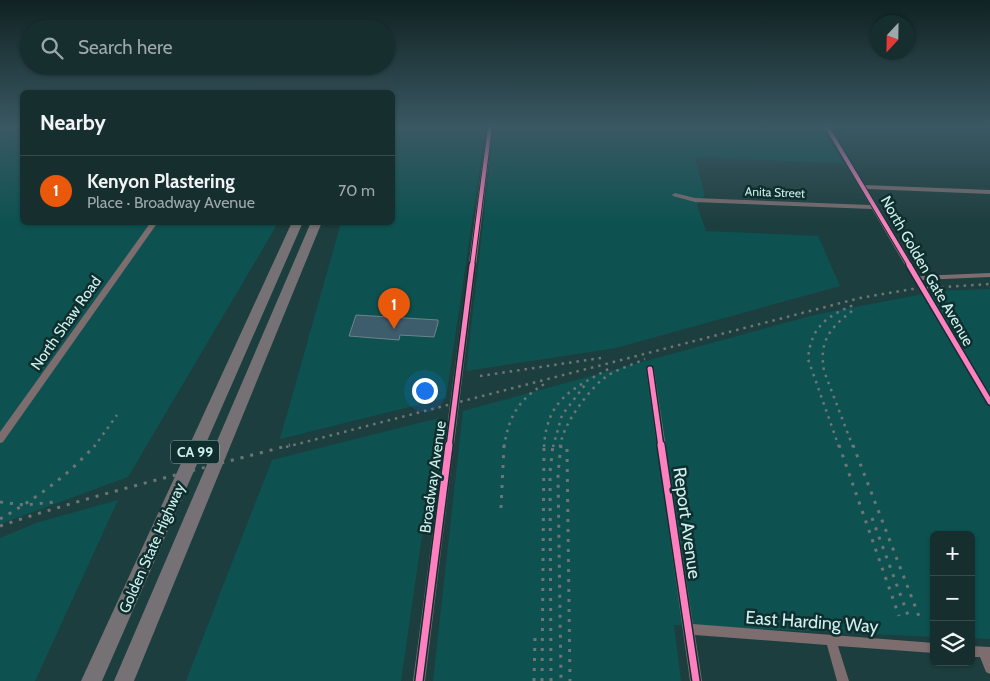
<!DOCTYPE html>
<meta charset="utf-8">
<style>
:root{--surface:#162e2e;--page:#233a3a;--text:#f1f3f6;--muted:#9ea8aa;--line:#354a4a;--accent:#ea580c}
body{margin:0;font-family:Cabin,sans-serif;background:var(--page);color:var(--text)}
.controls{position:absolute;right:15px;bottom:15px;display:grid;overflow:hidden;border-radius:8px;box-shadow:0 1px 4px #0004}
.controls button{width:45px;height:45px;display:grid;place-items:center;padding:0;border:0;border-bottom:1px solid var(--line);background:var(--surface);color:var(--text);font:25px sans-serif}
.compass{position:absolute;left:870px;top:15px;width:45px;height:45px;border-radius:50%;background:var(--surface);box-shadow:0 1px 4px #0004;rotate:202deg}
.you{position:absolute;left:424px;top:390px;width:18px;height:18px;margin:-12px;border:4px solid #fff;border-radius:50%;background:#1a73e8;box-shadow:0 0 0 8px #1a73e833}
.badge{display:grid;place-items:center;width:32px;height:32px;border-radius:50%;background:var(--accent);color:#fff;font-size:16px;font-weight:700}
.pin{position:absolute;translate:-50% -41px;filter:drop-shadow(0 1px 2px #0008)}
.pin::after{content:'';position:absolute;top:26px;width:18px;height:15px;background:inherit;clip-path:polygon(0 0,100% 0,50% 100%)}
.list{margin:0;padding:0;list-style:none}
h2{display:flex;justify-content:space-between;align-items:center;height:65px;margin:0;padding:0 20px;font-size:21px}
h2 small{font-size:16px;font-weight:400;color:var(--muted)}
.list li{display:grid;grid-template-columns:32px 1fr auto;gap:15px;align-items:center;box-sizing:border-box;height:70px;padding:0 20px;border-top:1px solid var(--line)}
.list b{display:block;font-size:19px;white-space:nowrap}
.list p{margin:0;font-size:16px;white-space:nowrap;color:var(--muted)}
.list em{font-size:16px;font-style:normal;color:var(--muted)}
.icon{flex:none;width:28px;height:28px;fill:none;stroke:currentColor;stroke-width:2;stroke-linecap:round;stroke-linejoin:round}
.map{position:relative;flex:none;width:990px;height:681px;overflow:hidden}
.search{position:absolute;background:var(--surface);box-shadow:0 1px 4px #0004;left:20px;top:20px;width:375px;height:55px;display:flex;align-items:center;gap:12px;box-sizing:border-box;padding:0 18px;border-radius:28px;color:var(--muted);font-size:19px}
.panel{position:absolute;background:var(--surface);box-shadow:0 1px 4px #0004;left:20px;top:90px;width:375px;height:135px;border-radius:8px}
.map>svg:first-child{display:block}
</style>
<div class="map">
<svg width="990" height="681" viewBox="0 0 990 681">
<rect width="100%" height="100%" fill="#1d3e3e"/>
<!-- built -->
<g fill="#0d5251">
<polygon points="393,127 486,127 446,398 280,439 341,223 392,222"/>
<polygon points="494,127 821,127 843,163 695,158 705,195 697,205 706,231 818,236 840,286 616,348 466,371"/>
<polygon points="0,130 22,130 22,222 278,223 128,477 0,524"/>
<polygon points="990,289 990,639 971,638 971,535 934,535 934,637 674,625 681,681 433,681 463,411 814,315 939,291"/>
<polygon points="439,418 401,681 186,681 272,460"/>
<polygon points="118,500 35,681 0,681 0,538 36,523"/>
</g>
<!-- building -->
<polygon fill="#3d5c6c" stroke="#6d838b" points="356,315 438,320 438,323 434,337 400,335 399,340 349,336"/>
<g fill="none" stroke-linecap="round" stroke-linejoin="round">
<!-- street -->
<g fill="#7e6d6f" fill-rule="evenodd">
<polygon points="487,127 493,127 425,681 413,681"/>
<polygon points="825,127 830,127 864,185 990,190 990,194 867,189 919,276 990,273 990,277 921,280 990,395 990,405 987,404 872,209 695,202 673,196 672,195 675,193 695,198 870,205"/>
<polygon points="151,222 158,222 3,442 0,443 0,432"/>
<polygon points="650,366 653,367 654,369 693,624 934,643 934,653 838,646 849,681 837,681 827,645 695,635 702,681 690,681 646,369 647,367"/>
<polygon points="971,646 990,647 990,674 986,672 980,657 971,657"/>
</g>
<!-- highway -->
<g fill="#757174" fill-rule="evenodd">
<polygon points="292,222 303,222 102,681 81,681"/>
<polygon points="311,222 322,222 134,681 114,681"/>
</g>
<!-- rail-far1 -->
<g stroke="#6f7576" stroke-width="2.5" stroke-dasharray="2.5 5" stroke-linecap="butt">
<path d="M852,311C829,329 819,341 824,371L853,447"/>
<polyline points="480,376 601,358"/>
<polyline points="94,447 117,415"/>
<polyline points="286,447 860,298 912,289 990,284"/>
<path d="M504,447C509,415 519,399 546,383"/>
<path d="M544,447C547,398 573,389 610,368"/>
<polyline points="553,447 562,415 585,385"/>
<path d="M560,447C562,426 587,392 603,379C614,370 632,365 645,359"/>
<path d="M839,447L808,359C811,326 827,316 856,304"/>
</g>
<!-- rail -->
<g stroke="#6f7576" stroke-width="3" stroke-dasharray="3 7" stroke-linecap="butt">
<polyline points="561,445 558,474 561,681"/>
<polyline points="839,445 899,616"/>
<polyline points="853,445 920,619"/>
<polyline points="567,449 570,681"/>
<polyline points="0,502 24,505 54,502"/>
<polyline points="501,508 504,445"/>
<polyline points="872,518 909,618"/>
<path d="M0,519C35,499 68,476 95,445"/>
<path d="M0,526C95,494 193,471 290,445"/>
<polyline points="534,681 535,638"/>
<polyline points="542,681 544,445"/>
<polyline points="551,681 550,472 553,445"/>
</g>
<!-- cycleway-far2 casing -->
<g stroke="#0f2e2d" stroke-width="6">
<g id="cycleway-far2">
<polyline points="827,127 910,266"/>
<polyline points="472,266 490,127"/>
</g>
</g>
<!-- cycleway-far1 casing -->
<g stroke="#0f2e2d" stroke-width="8">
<g id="cycleway-far1">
<polyline points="909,265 990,402"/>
<polyline points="650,369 661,447"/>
<polyline points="449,447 472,265"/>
</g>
</g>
<!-- cycleway casing -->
<g stroke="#0f2e2d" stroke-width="10">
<g id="cycleway">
<polyline points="661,445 696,681"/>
<polyline points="419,681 449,445"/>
</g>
</g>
<!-- cycleway-far2 -->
<use href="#cycleway-far2" stroke="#ff80c0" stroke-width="4"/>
<!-- cycleway-far1 -->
<use href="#cycleway-far1" stroke="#ff80c0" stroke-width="5"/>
<!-- cycleway -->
<use href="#cycleway" stroke="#ff80c0" stroke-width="7"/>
</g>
<!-- sky -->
<linearGradient id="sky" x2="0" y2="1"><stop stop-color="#102222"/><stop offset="0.57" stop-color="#3a5863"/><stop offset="1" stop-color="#3a5863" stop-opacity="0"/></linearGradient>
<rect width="990" height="223" fill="url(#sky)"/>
<g text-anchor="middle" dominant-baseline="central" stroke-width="5" stroke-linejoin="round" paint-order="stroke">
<!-- far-street labels -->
<g font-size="12" fill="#cef1ef" stroke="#0f2e2d">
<text transform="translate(775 192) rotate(2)">Anita Street</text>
</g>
<!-- shield labels -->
<rect fill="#0f2e2d" stroke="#95b6b5" stroke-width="1" x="171" y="440.5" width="48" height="23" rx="4"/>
<g font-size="14" font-weight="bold" fill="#cef1ef">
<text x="195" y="452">CA 99</text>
</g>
<!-- street labels -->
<g font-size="15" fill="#cef1ef" stroke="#0f2e2d">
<text transform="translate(927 271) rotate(60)">North Golden Gate Avenue</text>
<text transform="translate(66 323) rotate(-55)">North Shaw Road</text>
<text transform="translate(433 477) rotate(-82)">Broadway Avenue</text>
<text transform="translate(152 548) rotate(-66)">Golden State Highway</text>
</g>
<!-- near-street labels -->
<g font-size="18" fill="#cef1ef" stroke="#0f2e2d">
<text transform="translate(687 523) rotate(82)">Report Avenue</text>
<text transform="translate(812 622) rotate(4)">East Harding Way</text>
</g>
</g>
</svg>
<div class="controls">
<button>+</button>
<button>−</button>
<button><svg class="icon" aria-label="layers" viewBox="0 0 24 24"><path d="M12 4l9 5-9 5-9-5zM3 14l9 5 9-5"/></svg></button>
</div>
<svg class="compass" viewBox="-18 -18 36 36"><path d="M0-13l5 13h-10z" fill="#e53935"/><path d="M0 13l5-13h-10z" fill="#9ea8aa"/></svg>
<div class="you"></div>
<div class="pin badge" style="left:394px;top:329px">1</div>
<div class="search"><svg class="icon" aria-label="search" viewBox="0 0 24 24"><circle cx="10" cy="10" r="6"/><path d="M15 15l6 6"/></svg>Search here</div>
<section class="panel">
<h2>Nearby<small></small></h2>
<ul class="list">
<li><span class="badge">1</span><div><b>Kenyon Plastering</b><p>Place · Broadway Avenue</p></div><em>70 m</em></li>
</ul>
</section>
</div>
